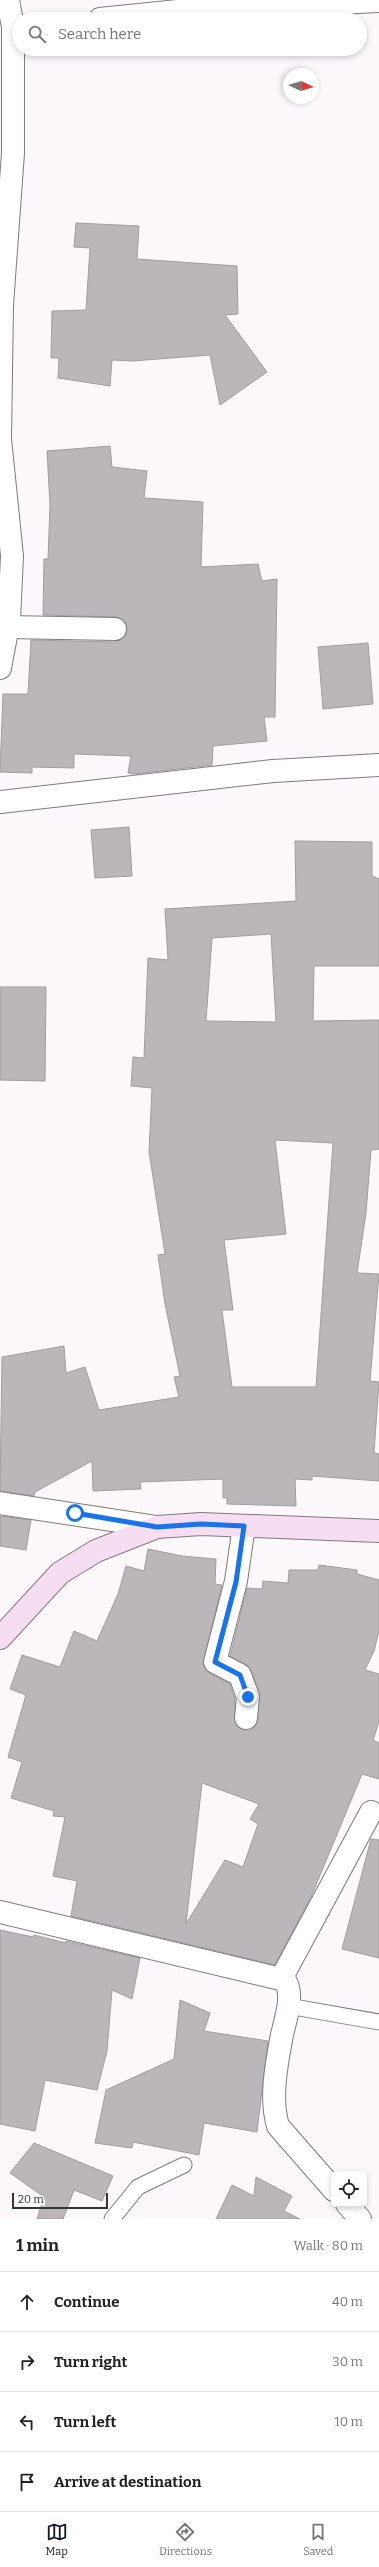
<!DOCTYPE html>
<meta charset="utf-8">
<style>
:root{--surface:#fff;--page:#f2f2f2;--text:#222;--muted:#767676;--line:#e0e0e0;--accent:#111827}
body{margin:0;font-family:Bitter,serif;background:var(--page);color:var(--text)}
.controls{position:absolute;right:12px;bottom:12px;display:grid;overflow:hidden;border-radius:6px;box-shadow:0 2px 6px #0003}
.controls button{width:36px;height:36px;display:grid;place-items:center;padding:0;border:0;border-bottom:1px solid var(--line);background:var(--surface);color:var(--text);font:20px sans-serif}
.compass{position:absolute;left:283px;top:68px;width:36px;height:36px;border-radius:50%;background:var(--surface);box-shadow:0 2px 6px #0003;rotate:94deg}
.scale{position:absolute;left:12px;bottom:10px;width:96px;box-sizing:border-box;padding-left:4px;border:2px solid #353334;border-top:0;font-size:11px;line-height:14px;white-space:nowrap;color:#353334;-webkit-text-stroke:3px #fff;paint-order:stroke}
.stop{position:absolute;width:12px;height:12px;margin:-9px;border:3px solid #1a73e8;border-radius:50%;background:#fff}
.stop.end{background:#1a73e8;border-color:#fff;box-shadow:0 1px 4px #0008}
.list{margin:0;padding:0;list-style:none}
h2{display:flex;justify-content:space-between;align-items:center;height:52px;margin:0;padding:0 16px;font-size:17px}
h2 small{font-size:13px;font-weight:400;color:var(--muted)}
.list li{display:grid;grid-template-columns:26px 1fr auto;gap:12px;align-items:center;box-sizing:border-box;height:60px;padding:0 16px;border-top:1px solid var(--line)}
.list b{display:block;font-size:15px;white-space:nowrap}
.list em{font-size:13px;font-style:normal;color:var(--muted)}
.icon{flex:none;width:22px;height:22px;fill:none;stroke:currentColor;stroke-width:2;stroke-linecap:round;stroke-linejoin:round}
.map{position:relative;flex:none;width:379px;height:2219px;overflow:hidden}
.search{position:absolute;background:var(--surface);box-shadow:0 2px 6px #0003;left:12px;right:12px;top:12px;height:44px;display:flex;align-items:center;gap:10px;box-sizing:border-box;padding:0 14px;border-radius:22px;color:var(--muted);font-size:15px}
.sheet{height:292px;background:var(--surface)}
nav{display:flex;justify-content:space-around;align-items:center;box-sizing:border-box;height:56px;border-top:1px solid var(--line);background:var(--surface);font-size:11px;color:var(--muted)}
nav a{display:grid;justify-items:center;gap:2px}
nav .on{color:var(--accent)}
.map>svg:first-child{display:block}
</style>
<div class="map">
<svg width="379" height="2219" viewBox="0 0 379 2219">
<rect width="100%" height="100%" fill="#fbf7fa"/>
<!-- building -->
<g fill="#bab6b9" stroke="#a09c9f" fill-rule="evenodd">
<polygon points="76,223 139,226 137,259 237,266 238,314 225,315 267,372 220,405 210,355 133,361 112,360 110,386 58,378 59,358 51,358 52,311 86,310 90,248 74,247"/>
<polygon points="110,446 112,467 147,471 144,498 203,502 201,567 258,564 262,581 277,579 275,717 264,717 267,741 213,746 212,765 134,774 128,773 131,756 74,754 74,768 32,767 32,773 0,772 3,694 28,694 31,640 115,642 126,635 126,623 116,617 43,615 44,559 48,559 50,505 47,451"/>
<polygon points="368,643 373,704 323,709 318,647"/>
<polygon points="129,827 132,876 95,878 91,830"/>
<path d="M295,841L372,842V876L379,879V966H314L313,1021L379,1020V1149L371,1150L366,1213L357,1273L379,1274L370,1381L379,1382L374,1453L379,1454V1481L312,1476V1480L295,1479L296,1506L227,1504V1498H223V1479L140,1482L141,1489L93,1491L92,1461L35,1492L34,1496L0,1491L2,1357L64,1346L66,1373L85,1367L99,1410L179,1397L174,1377L180,1376L165,1304L158,1255L165,1254L149,1152L152,1088L131,1086L133,1057L144,1058L148,958L168,960L165,909L296,901ZM271,934L276,1022L206,1021L212,938ZM275,1140L333,1143L316,1387H232L222,1310H233L224,1240L286,1234Z"/>
<polygon points="0,987 46,987 45,1081 0,1080"/>
<polygon points="0,1516 31,1520 26,1550 0,1546"/>
<path d="M148,1549L182,1556L216,1559L215,1584L222,1585L203,1664L209,1673L230,1684L235,1699V1723L244,1730L252,1729L256,1725L260,1693L251,1670L246,1664L230,1656L247,1588L262,1589L263,1581L288,1583L289,1570H318L319,1565L357,1570V1574L379,1580V1631L374,1651L365,1670L379,1674V1722L373,1740L379,1743V1779L362,1774L311,1897L275,1965L71,1916L77,1881L53,1876L65,1817L53,1816L54,1811L11,1798L22,1762L8,1757L26,1695L10,1689L22,1655L60,1667L74,1631L97,1641L118,1594L126,1566L144,1571ZM202,1783L259,1804L250,1819L258,1824L243,1867L225,1860L186,1924Z"/>
<polygon points="371,1839 379,1840 379,1958 342,1949"/>
<polygon points="0,1930 33,1937 34,1935 66,1943 66,1941 140,1958 132,1999 112,1990 107,2051 97,2090 45,2080 35,2131 0,2124"/>
<polygon points="180,2000 210,2013 204,2031 268,2041 257,2132 204,2123 199,2155 133,2142 132,2148 95,2143 106,2090 174,2059"/>
<polygon points="34,2143 113,2176 102,2201 74,2190 63,2219 37,2219 44,2197 10,2173"/>
<polygon points="256,2177 292,2196 284,2211 300,2219 216,2219 232,2185 254,2196"/>
</g>
<g fill="none" stroke-linecap="round" stroke-linejoin="round">
<!-- lane casing -->
<g stroke="#7e7a7d" stroke-width="17">
<g id="lane">
<polyline points="288,2006 379,2022"/>
<polyline points="112,2219 138,2187 184,2165"/>
</g>
</g>
<!-- street casing -->
<g stroke="#7e7a7d" stroke-width="24">
<g id="street">
<polyline points="100,19 178,11 379,1"/>
<polyline points="8,627 115,629"/>
<polyline points="0,668 9,620 12,556 0,439 2,305 13,153 13,27 8,0"/>
<polyline points="0,802 273,771 379,765"/>
<polyline points="0,1503 157,1527"/>
<polyline points="244,1526 236,1581 215,1662 240,1675 248,1697 246,1718"/>
<path d="M0,1912L285,1980C295,1997 284,2022 281,2040C276,2067 270,2100 278,2126L334,2190"/>
<polyline points="281,1979 371,1812"/>
<polyline points="347,2204 360,2219"/>
</g>
</g>
<!-- secondary casing -->
<g stroke="#7e7a7d" stroke-width="24">
<polyline id="secondary" points="0,1638 60,1573 96,1551 157,1527 201,1524 379,1531"/>
</g>
<!-- lane -->
<use href="#lane" stroke="#fff" stroke-width="15"/>
<!-- street -->
<use href="#street" stroke="#fff" stroke-width="22"/>
<!-- secondary -->
<use href="#secondary" stroke="#f6ddf1" stroke-width="22"/>
</g>
<g fill="none" stroke-linecap="round" stroke-linejoin="round">
<!-- route -->
<polyline stroke="#1a73e8" stroke-width="5" points="75,1513 157,1527 201,1524 244,1526 236,1582 215,1662 240,1675 248,1697"/>
</g>
</svg>
<div class="controls">
<button><svg class="icon" aria-label="locate" viewBox="0 0 24 24"><circle cx="12" cy="12" r="6"/><path d="M12 2v4M12 18v4M2 12h4M18 12h4"/></svg></button>
</div>
<svg class="compass" viewBox="-18 -18 36 36"><path d="M0-13l5 13h-10z" fill="#e53935"/><path d="M0 13l5-13h-10z" fill="#767676"/></svg>
<div class="scale">20 m</div>
<div class="stop" style="left:75px;top:1513px"></div>
<div class="stop end" style="left:248px;top:1697px"></div>
<div class="search"><svg class="icon" aria-label="search" viewBox="0 0 24 24"><circle cx="10" cy="10" r="6"/><path d="M15 15l6 6"/></svg>Search here</div>
</div>
<section class="sheet">
<h2>1 min<small>Walk · 80 m</small></h2>
<ul class="list">
<li><svg class="icon" aria-label="ahead" viewBox="0 0 24 24"><path d="M12 20V5M6 11l6-6 6 6"/></svg><div><b>Continue</b></div><em>40 m</em></li>
<li><svg class="icon" aria-label="right" viewBox="0 0 24 24"><path d="M7 20v-9h11M14 6l5 5-5 5"/></svg><div><b>Turn right</b></div><em>30 m</em></li>
<li><svg class="icon" aria-label="left" viewBox="0 0 24 24"><path d="M17 20v-9H6M10 6l-5 5 5 5"/></svg><div><b>Turn left</b></div><em>10 m</em></li>
<li><svg class="icon" aria-label="arrive" viewBox="0 0 24 24"><path d="M6 21V4h12l-3 4 3 4H6"/></svg><div><b>Arrive at destination</b></div></li>
</ul>
</section>
<nav>
<a class="on"><svg class="icon" aria-label="map" viewBox="0 0 24 24"><path d="M3 6l6-2 6 2 6-2v14l-6 2-6-2-6 2zM9 4v14M15 6v14"/></svg>Map</a>
<a><svg class="icon" aria-label="directions" viewBox="0 0 24 24"><path d="M12 3l9 9-9 9-9-9zM9 14v-3h6M13 9l2 2-2 2"/></svg>Directions</a>
<a><svg class="icon" aria-label="saved" viewBox="0 0 24 24"><path d="M7 4h10v16l-5-4-5 4z"/></svg>Saved</a>
</nav>
